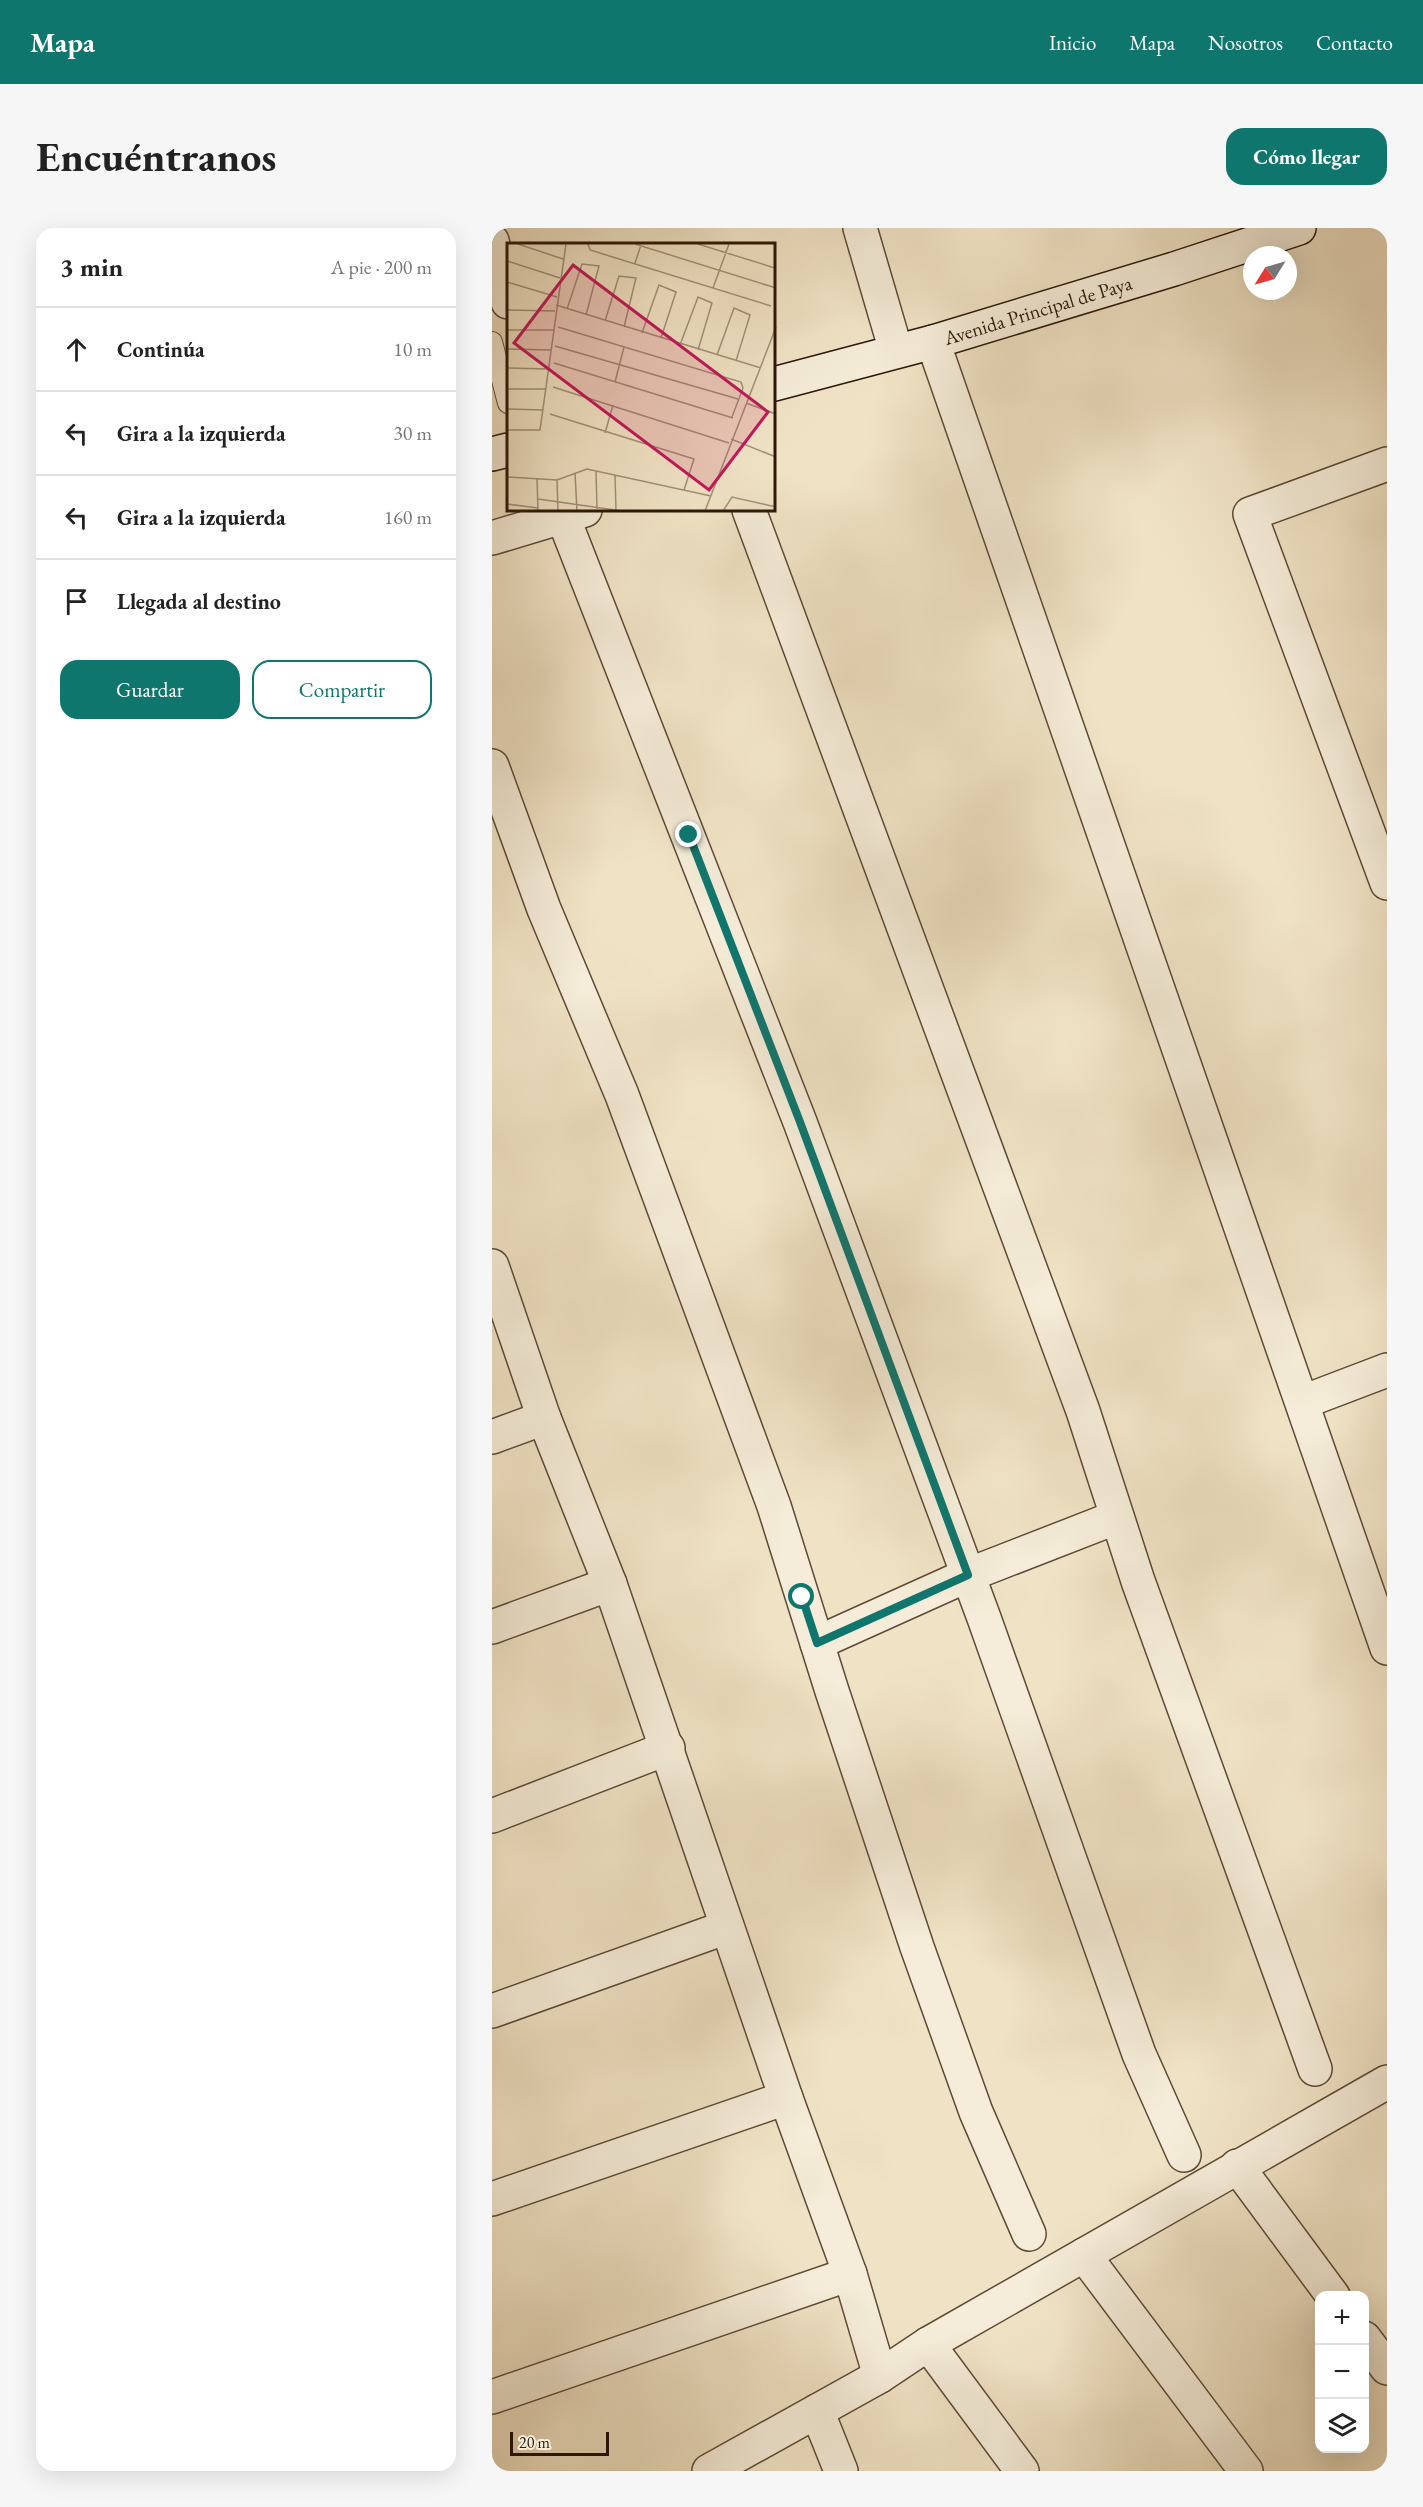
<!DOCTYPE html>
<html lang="es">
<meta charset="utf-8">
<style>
:root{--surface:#fff;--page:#f6f6f6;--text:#222;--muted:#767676;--line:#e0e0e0;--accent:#0f766e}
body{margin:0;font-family:"EB Garamond",serif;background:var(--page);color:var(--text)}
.controls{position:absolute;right:18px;bottom:18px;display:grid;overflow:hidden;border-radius:12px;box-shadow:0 6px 24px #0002}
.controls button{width:54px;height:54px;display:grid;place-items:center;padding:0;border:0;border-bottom:2px solid var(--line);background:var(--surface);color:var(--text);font:30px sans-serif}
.compass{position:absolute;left:751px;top:18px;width:54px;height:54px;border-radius:50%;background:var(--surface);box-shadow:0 6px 24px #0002;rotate:233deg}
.scale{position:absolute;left:18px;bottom:15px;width:99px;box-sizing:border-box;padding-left:6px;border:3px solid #2d1707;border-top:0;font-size:16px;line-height:21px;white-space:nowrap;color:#2d1707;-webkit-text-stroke:4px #f5edd9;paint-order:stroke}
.stop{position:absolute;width:18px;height:18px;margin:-14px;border:4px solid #0f766e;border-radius:50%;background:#fff}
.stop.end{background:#0f766e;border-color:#fff;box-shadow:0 2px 6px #0008}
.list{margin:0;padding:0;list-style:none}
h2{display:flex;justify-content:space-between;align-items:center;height:78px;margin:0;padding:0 24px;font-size:26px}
h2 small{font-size:20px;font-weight:400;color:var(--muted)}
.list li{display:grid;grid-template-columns:39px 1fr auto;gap:18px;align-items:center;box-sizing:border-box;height:84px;padding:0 24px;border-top:2px solid var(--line)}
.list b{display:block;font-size:22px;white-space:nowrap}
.list em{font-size:20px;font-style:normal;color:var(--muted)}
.actions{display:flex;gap:12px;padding:18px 24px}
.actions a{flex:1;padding:14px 0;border:2px solid var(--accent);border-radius:18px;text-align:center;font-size:21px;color:var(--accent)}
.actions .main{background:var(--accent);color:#fff}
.icon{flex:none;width:33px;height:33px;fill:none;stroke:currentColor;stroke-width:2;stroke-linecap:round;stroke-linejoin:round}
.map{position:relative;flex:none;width:895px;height:2243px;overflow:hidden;border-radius:18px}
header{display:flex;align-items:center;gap:36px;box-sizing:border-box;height:84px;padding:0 30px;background:var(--accent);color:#fff}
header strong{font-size:28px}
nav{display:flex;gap:33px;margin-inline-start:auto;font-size:21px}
.intro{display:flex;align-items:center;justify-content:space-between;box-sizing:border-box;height:144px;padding:0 36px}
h1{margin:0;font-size:42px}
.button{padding:15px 27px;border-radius:18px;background:var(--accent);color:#fff;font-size:21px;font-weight:700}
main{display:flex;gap:36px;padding:0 36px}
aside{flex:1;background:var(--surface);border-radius:18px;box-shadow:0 6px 24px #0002}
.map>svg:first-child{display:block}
</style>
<header>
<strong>Mapa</strong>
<nav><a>Inicio</a><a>Mapa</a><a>Nosotros</a><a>Contacto</a></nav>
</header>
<div class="intro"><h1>Encuéntranos</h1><a class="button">Cómo llegar</a></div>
<main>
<aside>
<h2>3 min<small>A pie · 200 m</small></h2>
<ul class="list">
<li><svg class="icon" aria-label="ahead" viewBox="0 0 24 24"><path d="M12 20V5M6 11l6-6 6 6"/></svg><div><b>Continúa</b></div><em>10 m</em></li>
<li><svg class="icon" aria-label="left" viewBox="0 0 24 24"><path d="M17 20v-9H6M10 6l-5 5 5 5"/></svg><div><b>Gira a la izquierda</b></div><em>30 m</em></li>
<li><svg class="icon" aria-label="left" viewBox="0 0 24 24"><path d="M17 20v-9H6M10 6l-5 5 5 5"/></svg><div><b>Gira a la izquierda</b></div><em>160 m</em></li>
<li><svg class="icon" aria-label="arrive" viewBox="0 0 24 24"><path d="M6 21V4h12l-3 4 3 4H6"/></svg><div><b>Llegada al destino</b></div></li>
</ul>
<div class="actions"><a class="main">Guardar</a><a>Compartir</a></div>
</aside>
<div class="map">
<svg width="895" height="2243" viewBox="0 0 895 2243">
<rect width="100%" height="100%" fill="#f0e3c5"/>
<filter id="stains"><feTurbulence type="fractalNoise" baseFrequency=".00333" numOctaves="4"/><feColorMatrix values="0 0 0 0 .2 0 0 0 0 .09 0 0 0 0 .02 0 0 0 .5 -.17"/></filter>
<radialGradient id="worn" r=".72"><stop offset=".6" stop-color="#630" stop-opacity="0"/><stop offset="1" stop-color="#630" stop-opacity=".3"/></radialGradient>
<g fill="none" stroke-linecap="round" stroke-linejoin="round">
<!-- lane casing -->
<g stroke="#5e4a36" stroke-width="22">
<polyline id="lane" points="0,114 16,175"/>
</g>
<!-- street casing -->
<g stroke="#5e4a36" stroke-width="36">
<g id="street">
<polyline points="368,0 404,123"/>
<polyline points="0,13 16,74"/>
<polyline points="441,114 895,1420"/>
<polyline points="895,236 758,286 895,655"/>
<polyline points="257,282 591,1183 646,1353 823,1841"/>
<polyline points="71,289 308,894 492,1390 647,1826 692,1927"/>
<polyline points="0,310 93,282"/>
<polyline points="0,538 52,681 130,867 282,1278 340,1463 425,1719 484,1884 537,2006"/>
<polyline points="0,1038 52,1190 118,1356 294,1870 358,2046 388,2148"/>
<polyline points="811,1174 895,1142"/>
<polyline points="0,1209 52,1190"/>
<polyline points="0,1399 118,1356"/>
<polyline points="325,1415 476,1347 625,1289"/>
<polyline points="0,1588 176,1520"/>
<polyline points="0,1783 235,1699"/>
<polyline points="745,1938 841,2068"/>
<polyline points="0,1971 294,1870"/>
<polyline points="592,2027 754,2243"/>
<polyline points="872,2110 895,2140"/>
<polyline points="436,2116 530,2243"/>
<polyline points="0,2169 358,2046"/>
<polyline points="325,2183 349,2243"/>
<polyline points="217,2243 388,2148 436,2116 895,1854"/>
</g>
</g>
<!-- secondary casing -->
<g stroke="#2d1707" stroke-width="36">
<g id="secondary">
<path id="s1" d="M282,156L441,114L682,41L807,0"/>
<polyline points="0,226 16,222"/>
</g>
</g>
<!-- lane -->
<use href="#lane" stroke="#f5edd9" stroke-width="20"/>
<!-- street -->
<use href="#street" stroke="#f5edd9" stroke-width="33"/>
<!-- secondary -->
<use href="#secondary" stroke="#f5edd9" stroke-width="33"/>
</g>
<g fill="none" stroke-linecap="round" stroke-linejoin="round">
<!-- route -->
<polyline stroke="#0f766e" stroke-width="8" points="197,607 308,894 476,1347 325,1415 310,1369"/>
</g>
<g text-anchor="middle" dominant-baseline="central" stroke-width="5" stroke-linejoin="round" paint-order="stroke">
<!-- street labels -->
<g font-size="20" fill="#2d1707" stroke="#f5edd9">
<text stroke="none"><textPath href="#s1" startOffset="274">Avenida Principal de Paya</textPath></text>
</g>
</g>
<!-- overview -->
<g transform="translate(15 15)">
<rect width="268" height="268" fill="#f0e3c5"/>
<path fill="none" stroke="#a29179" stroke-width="1.5" d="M11,1L56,16M81,1L83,7L264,63M128,1L269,45M191,1L268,25M0,18L53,35M128,20L134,2M0,39L50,54M206,45L222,1M49,62L254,125M60,66L75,21L92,23L79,72M0,67L48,68M98,78L112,33L129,35L117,84M51,84L234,139L236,145L225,174M0,87H46M135,90L152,42L169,49L154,95M173,102L191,54L205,60L191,107M48,103L231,156M0,106L44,107M210,112L227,65L243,72L229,118M47,120L226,175M0,125L41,126M108,139L117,104M46,144L222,200M0,146H39M239,160L269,171M0,166L36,167M43,171L187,216L177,247M0,187H33L59,1M98,190L106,162M224,196L269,214M89,228L90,266M68,230L70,268M108,232L109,268M0,234L50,237L80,226L204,253M30,236L31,268M50,237L51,268M31,256L115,268M0,261L31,265M198,268L269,84M216,268L225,254L269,264"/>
<path fill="#c2185b" fill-opacity="0.15" stroke="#c2185b" stroke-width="3" d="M66,22L261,169L202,247L7,100Z"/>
<rect width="268" height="268" fill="none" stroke="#2d1707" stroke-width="3"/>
</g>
<rect width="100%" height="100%" filter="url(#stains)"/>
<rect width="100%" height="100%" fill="url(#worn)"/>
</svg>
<div class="controls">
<button>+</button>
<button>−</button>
<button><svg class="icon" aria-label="layers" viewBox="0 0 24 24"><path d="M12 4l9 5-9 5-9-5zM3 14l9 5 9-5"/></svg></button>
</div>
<svg class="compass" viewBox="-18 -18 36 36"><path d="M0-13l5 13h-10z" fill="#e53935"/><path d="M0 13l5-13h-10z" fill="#767676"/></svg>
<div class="scale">20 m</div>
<div class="stop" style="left:310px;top:1369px"></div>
<div class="stop end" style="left:197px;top:607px"></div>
</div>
</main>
